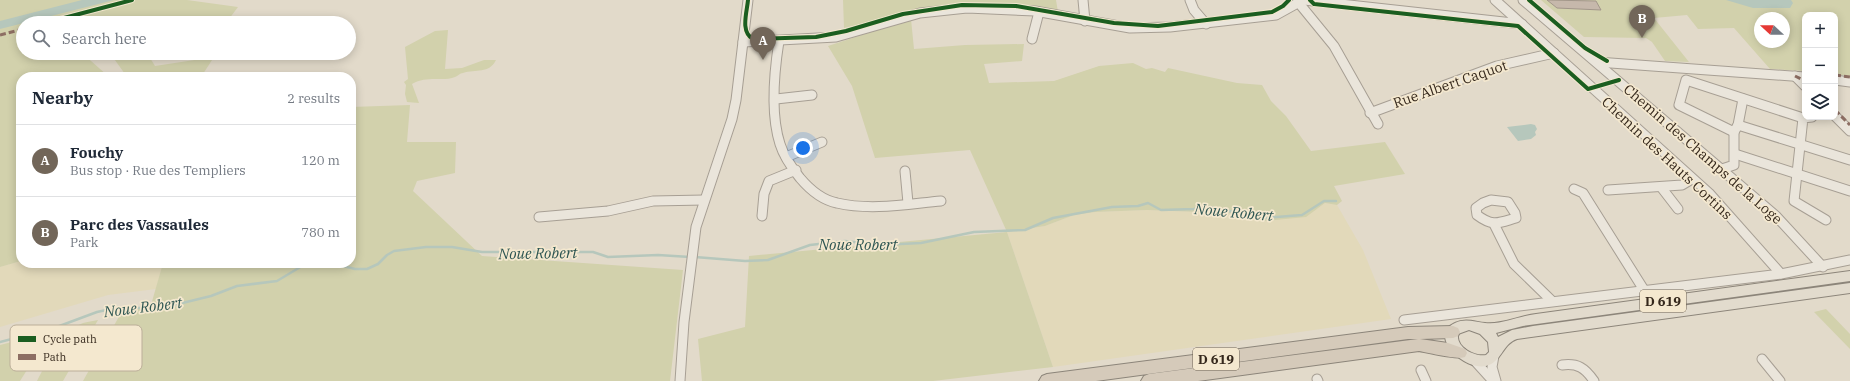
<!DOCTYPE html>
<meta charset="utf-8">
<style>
:root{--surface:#fff;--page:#f6f6f7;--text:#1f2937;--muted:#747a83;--line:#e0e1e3;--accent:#726659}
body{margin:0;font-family:"IBM Plex Serif",serif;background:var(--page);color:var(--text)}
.controls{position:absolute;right:12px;top:12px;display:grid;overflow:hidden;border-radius:8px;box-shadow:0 2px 10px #0003}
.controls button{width:36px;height:36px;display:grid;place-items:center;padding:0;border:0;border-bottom:1px solid var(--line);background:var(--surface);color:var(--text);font:20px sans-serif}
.compass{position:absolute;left:1754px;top:12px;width:36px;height:36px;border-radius:50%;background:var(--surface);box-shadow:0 2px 10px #0003;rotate:291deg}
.you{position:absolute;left:803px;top:148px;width:14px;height:14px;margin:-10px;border:3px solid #fff;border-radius:50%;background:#1a73e8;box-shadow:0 0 0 6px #1a73e833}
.badge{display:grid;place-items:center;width:26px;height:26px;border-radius:50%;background:var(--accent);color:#fff;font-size:13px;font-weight:700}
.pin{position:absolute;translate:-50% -33px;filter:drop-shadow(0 1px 2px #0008)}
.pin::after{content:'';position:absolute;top:21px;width:14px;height:12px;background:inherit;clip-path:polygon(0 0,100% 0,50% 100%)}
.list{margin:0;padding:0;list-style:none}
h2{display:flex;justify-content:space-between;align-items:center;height:52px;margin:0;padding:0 16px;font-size:17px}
h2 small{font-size:13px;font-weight:400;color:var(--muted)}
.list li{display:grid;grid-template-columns:26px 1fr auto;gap:12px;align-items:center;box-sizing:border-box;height:72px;padding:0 16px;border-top:1px solid var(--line)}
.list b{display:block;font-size:15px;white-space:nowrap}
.list p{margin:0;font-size:13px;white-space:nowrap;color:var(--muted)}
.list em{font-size:13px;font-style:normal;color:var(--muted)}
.icon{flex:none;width:22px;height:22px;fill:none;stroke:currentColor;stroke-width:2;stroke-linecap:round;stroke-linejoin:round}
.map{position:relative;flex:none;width:1850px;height:381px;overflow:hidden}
.search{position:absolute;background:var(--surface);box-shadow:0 2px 10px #0003;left:16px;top:16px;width:340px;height:44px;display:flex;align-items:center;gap:10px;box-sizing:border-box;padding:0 14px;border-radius:22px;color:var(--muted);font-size:15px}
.panel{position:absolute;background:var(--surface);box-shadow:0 2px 10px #0003;left:16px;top:72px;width:340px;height:196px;border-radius:16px}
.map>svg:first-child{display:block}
</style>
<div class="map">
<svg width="1850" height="381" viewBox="0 0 1850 381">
<rect width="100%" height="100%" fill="#e2daca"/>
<!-- farmland -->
<g fill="#e2d9ba">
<polygon points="1325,203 1337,205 1363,250 1391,319 1053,367 1007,232 1045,226 1074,215 1095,212 1147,210 1198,212 1214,210 1265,221 1317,209"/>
<polygon points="21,261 21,263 163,263 156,289 108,295 0,327 0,267"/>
</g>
<!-- green -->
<g fill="#d2d1ac" fill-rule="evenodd">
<polygon points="0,0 187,0 238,7 226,23 23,23 23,53 82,53 108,76 125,74 112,56 122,53 147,53 155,66 214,57 201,77 21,77 21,261 0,267"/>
<polygon points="843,0 1056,0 1058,12 915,11 844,28"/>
<path d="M1541,0H1850V76L1835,74V15H1805V71L1770,69L1734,28L1698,29L1687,15L1654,18L1689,62L1665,61L1652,42L1646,38L1584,37ZM1760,18H1784V42H1760Z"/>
<polygon points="911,19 914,49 965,45 1024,44 1022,61 984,64 989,83 1054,81 1099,66 1133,63 1146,69 1152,68 1165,72 1168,68 1237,83 1262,85 1271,101 1286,116 1311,151 1385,142 1405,174 1334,186 1342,201 1337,205 1325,203 1306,217 1265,221 1214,210 1198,212 1147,210 1095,212 1074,215 1045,226 1007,232 1053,367 933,381 702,381 698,339 745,327 749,256 1007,232 970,150 875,158 852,86 828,46"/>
<path d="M448,30L445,69L462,68L484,60H496C489,74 476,69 463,73C460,73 458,76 455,77C444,82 427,75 412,84L419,103L407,102L405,94L406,85L404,82L408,79L405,47L435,31Z"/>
<polygon points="410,105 407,142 456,142 455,173 417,181 413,191 482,256 683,270 670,381 83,381 121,313 151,305 163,263 351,263 351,107"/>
<polygon points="1826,309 1850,334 1850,349 1814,312"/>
<path d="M98,320L63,381H37C47,362 61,331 83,323C87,322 93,321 98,320Z"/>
<polygon points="51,332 20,381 0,381 0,345"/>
</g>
<!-- water -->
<g fill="#b6c7bc">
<polygon points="82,0 114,0 0,29 0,21"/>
<polygon points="1726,0 1791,0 1793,3 1790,8 1753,8"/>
<polygon points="1531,124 1535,125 1537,129 1535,132 1536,135 1531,139 1518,141 1507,127"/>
</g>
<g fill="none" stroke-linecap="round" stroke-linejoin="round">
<!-- stream -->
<g stroke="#b6c7bc" stroke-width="2.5">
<polyline points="695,257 745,261 768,260 810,245 845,241 880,245 921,243 974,232 1025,230 1053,218 1112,207 1138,206 1148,203 1161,210 1194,209 1204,206 1265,218 1302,215 1324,201 1336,201"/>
<polyline points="331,263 355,269 367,269 378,264 387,255 394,251 426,247 452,247 482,252 593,252 608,257 658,255 690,257"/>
<polyline points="0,342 54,328 97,312 111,309 166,307 211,296 237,286 277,281 307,263"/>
</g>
</g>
<!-- building -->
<polygon fill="#c6b8ab" stroke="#a2968a" points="1547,0 1596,1 1601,10 1557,8"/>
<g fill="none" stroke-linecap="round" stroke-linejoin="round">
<!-- minor casing -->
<g stroke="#a79f94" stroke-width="11">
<g id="minor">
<polyline points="1083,0 1085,21"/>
<polyline points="1190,0 1194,10 1206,24"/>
<polyline points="1304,0 1522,24"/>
<polyline points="1495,0 1709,193 1781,274"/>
<polyline points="1523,0 1776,216 1823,267"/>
<polyline points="1298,2 1334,46 1378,124"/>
<polyline points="1032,39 1039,12"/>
<path d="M779,41C774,73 770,113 780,144C784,157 792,168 800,178C811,191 822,200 837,203C871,211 908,204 941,201"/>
<polyline points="743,42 836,37 920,13 967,8 1035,11 1130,28 1170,27 1276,15 1303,0"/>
<polyline points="1597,62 1805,77"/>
<polyline points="1795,76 1805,86"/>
<polyline points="1835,80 1850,82"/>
<polyline points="776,99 812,95"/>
<polyline points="1370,113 1497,66 1554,53"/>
<polyline points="1835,116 1850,131"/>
<polyline points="1812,117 1803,118 1794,201 1826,220"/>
<polyline points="1803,118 1686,80 1679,105 1734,132 1738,125 1850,160"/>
<polyline points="1738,125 1743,99"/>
<polyline points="1735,154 1850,191"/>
<polyline points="786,157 822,142"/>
<polyline points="1722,169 1734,165 1734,132"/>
<polyline points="905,171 908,203"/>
<polyline points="1661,187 1678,209"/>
<polyline points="1574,189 1583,193 1644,290"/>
<polyline points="1608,190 1682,185 1692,179"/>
<path d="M1491,200L1508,202L1515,213L1516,218C1498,223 1493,227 1477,215L1476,208L1483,203Z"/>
<polyline points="762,216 764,194 769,181 796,170"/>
<polyline points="539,217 608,211 653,201 704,200"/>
<polyline points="1494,224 1514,264 1552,301"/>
<polyline points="1404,320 1781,274 1850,260"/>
<polyline points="1494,356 1492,367 1496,381"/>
<polyline points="1762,359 1780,381"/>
<polyline points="1474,360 1493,381"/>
<path d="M1562,365C1578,363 1585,368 1594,381"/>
<polyline points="1421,370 1426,381"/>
<polyline points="1317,379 1318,381"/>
<polyline points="680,381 684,322 696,227 732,119 736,100 748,0"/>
</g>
</g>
<!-- major casing -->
<g stroke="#8c857a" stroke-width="2">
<path id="major" d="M1850,271V281L1523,326L1496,333L1498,337L1512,330L1533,326L1850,283V293L1517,339C1502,344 1502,362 1486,366C1465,371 1427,336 1455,323C1465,318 1475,322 1485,323C1502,325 1519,316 1536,314ZM1469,330L1480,334L1488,342L1489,352L1486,355C1475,357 1456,348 1458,334Z"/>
</g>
<!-- highway casing -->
<g stroke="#8c857a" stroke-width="2">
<path id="highway" d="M1453,326L1458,328L1460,332L1458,336L1453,338L1420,339L1448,343L1465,349L1467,353L1465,357C1459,360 1429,353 1419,351L1198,381H1141L1144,376L1149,374L1418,339H1408L1096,381H1039L1042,376L1047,374L1408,327Z"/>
</g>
<!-- minor -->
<use href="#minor" stroke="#eae5db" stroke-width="9"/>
<!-- major -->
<use href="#major" fill="#e2dbcd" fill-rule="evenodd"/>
<!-- highway -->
<use href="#highway" fill="#d5caba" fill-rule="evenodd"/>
<!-- quiet -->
<g stroke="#8d6e63" stroke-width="3" stroke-dasharray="6 3" stroke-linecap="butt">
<polyline points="0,35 23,29"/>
<polyline points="1835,75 1850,77"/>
<polyline points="1795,76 1805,81"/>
<polyline points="1835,110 1850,125"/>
</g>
<!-- cycleway casing -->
<g stroke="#f4e8cf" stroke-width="6">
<g id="cycleway">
<path d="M748,0C747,12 740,32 753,39L816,37L846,31L903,14L962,5L1016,6L1114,23L1158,26L1272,12L1283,6L1289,0"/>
<polyline points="1310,0 1314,4 1518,26 1588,89 1619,80"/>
<polyline points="1529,0 1585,48 1607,61"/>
<polyline points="45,23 132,0"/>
</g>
</g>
<!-- cycleway -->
<use href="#cycleway" stroke="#1b5e20" stroke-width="4"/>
</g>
<g text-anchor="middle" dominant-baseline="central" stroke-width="3.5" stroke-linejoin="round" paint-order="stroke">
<!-- shield labels -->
<g fill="#f4e8cf" stroke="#6e6252" stroke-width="1">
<rect x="1640" y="290" width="46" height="22" rx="3"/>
<rect x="1193" y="348" width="46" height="22" rx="3"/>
</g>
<g font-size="13" font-weight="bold" fill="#35281c">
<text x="1663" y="301">D 619</text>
<text x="1216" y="359">D 619</text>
</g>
<!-- street labels -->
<g font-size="14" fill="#35281c" stroke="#f4e8cf">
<text transform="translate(1450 84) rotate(-19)">Rue Albert Caquot</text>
<text transform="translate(1703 154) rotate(41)">Chemin des Champs de la Loge</text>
<text transform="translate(1667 158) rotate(43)">Chemin des Hauts Cortins</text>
</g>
<!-- water labels -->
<g font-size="15" font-style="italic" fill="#2c5451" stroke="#f4e8cf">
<text transform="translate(1234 212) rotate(5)">Noue Robert</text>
<text x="858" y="244">Noue Robert</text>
<text transform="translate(538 253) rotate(-1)">Noue Robert</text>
<text transform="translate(143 307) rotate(-7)">Noue Robert</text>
</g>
</g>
<!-- legend -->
<rect x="10" y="325" width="132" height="46" rx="6" fill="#f4e8cf" stroke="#bbae99" stroke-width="1"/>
<rect x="18" y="336" width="18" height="6" fill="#1b5e20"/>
<rect x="18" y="354" width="18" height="6" fill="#8d6e63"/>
<g font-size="11" fill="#35281c">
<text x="43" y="343">Cycle path</text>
<text x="43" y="361">Path</text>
</g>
</svg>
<div class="controls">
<button>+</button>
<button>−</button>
<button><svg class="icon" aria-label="layers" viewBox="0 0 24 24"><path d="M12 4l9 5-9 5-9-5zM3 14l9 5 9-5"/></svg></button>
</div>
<svg class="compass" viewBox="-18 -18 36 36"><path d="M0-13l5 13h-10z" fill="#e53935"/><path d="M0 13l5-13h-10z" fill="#747a83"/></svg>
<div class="you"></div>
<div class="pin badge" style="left:763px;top:60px">A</div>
<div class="pin badge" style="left:1642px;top:38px">B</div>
<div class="search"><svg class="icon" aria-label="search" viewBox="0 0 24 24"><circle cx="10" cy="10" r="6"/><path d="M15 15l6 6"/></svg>Search here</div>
<section class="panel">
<h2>Nearby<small>2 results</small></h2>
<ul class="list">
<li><span class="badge">A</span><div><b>Fouchy</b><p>Bus stop · Rue des Templiers</p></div><em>120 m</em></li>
<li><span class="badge">B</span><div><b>Parc des Vassaules</b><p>Park</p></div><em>780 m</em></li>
</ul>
</section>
</div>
